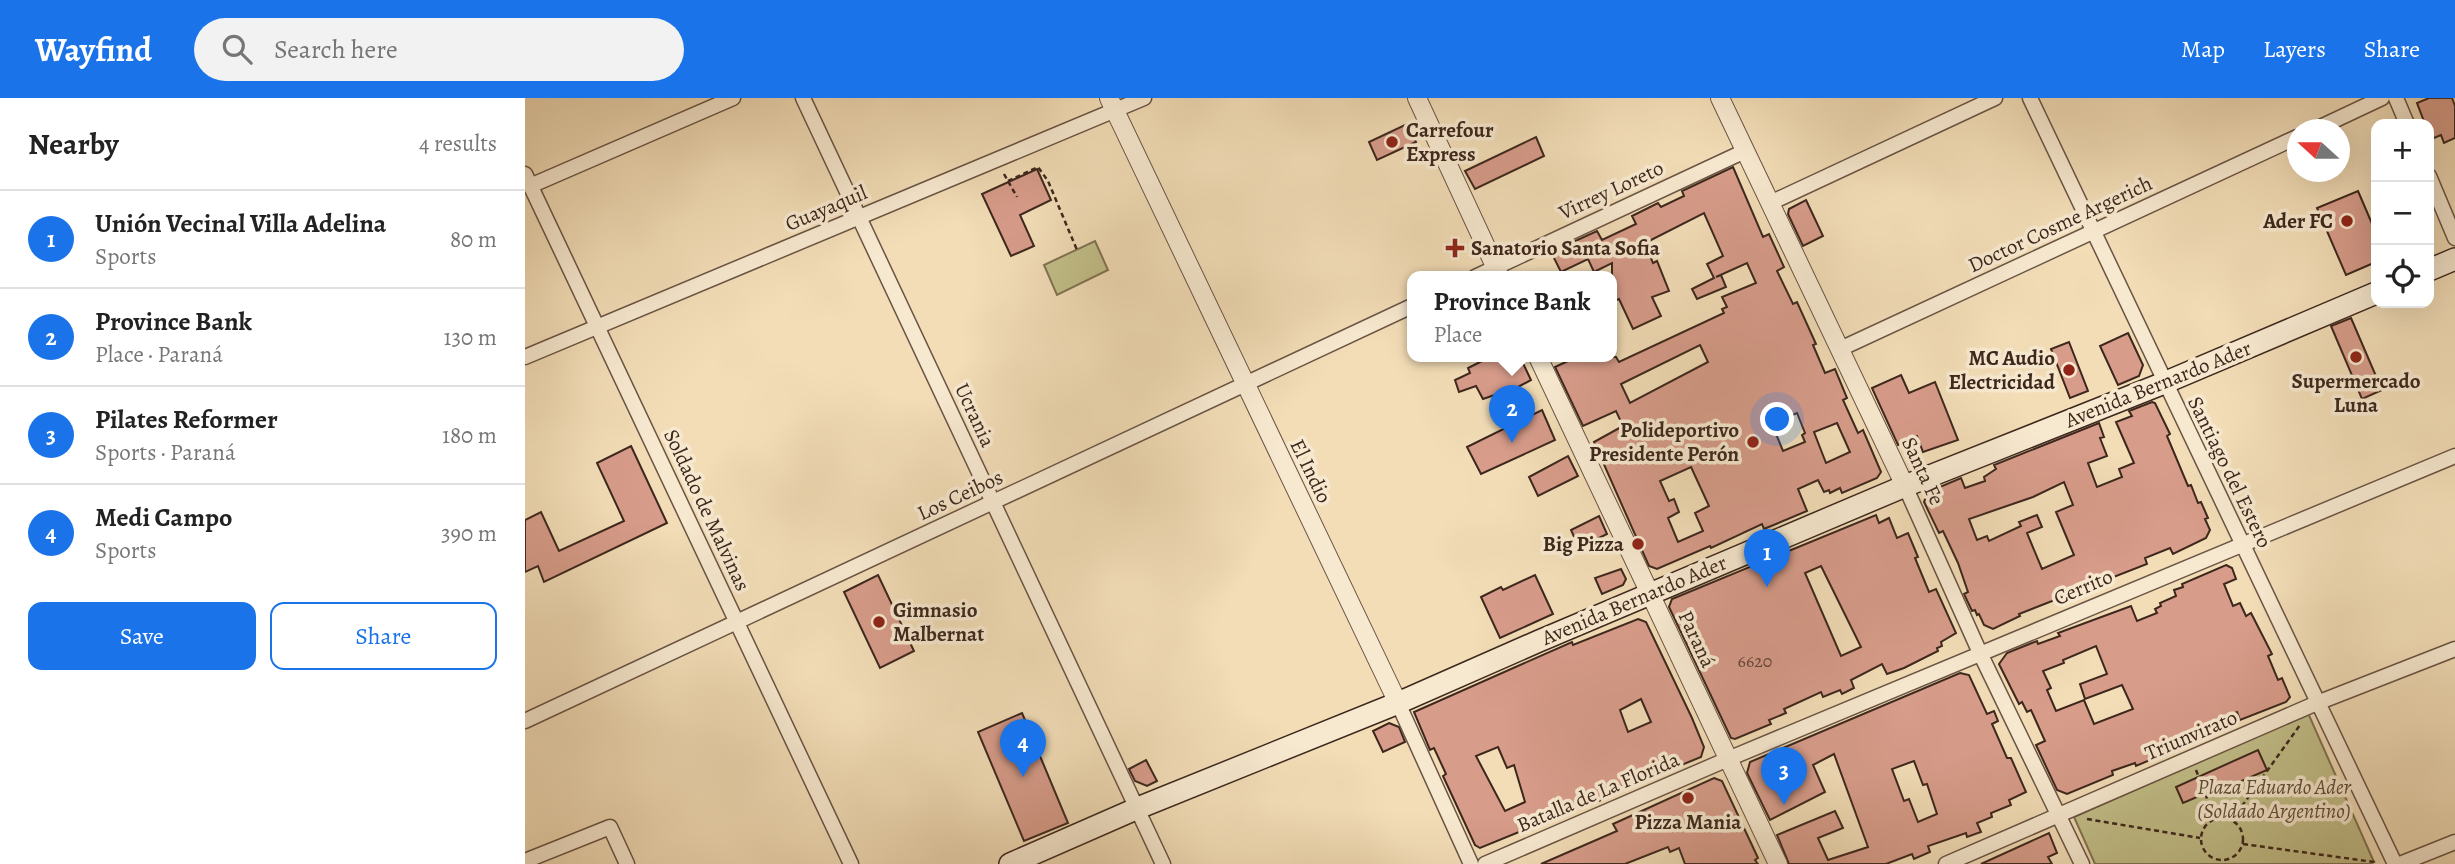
<!DOCTYPE html>
<meta charset="utf-8">
<style>
:root{--surface:#fff;--page:#f2f2f2;--text:#222;--muted:#767676;--line:#e0e0e0;--accent:#1a73e8}
body{margin:0;font-family:Alegreya,serif;background:var(--page);color:var(--text)}
.controls{position:absolute;right:21px;top:21px;display:grid;overflow:hidden;border-radius:14px;box-shadow:0 7px 28px #0002}
.controls button{width:63px;height:63px;display:grid;place-items:center;padding:0;border:0;border-bottom:2px solid var(--line);background:var(--surface);color:var(--text);font:35px sans-serif}
.compass{position:absolute;left:1762px;top:21px;width:63px;height:63px;border-radius:50%;background:var(--surface);box-shadow:0 7px 28px #0002;rotate:291deg}
.you{position:absolute;left:1253px;top:322px;width:24px;height:24px;margin:-18px;border:5px solid #fff;border-radius:50%;background:#1a73e8;box-shadow:0 0 0 10px #1a73e833}
.badge{display:grid;place-items:center;width:46px;height:46px;border-radius:50%;background:var(--accent);color:#fff;font-size:23px;font-weight:700}
.pin{position:absolute;translate:-50% -58px;filter:drop-shadow(0 2px 4px #0008)}
.pin::after{content:'';position:absolute;top:37px;width:24px;height:21px;background:inherit;clip-path:polygon(0 0,100% 0,50% 100%)}
.popup{position:absolute;left:882px;top:173px;width:210px;height:91px;box-sizing:border-box;display:grid;place-content:center;border-radius:14px;background:var(--surface);filter:drop-shadow(0 2px 5px #0005);font-size:23px;white-space:nowrap;color:var(--muted)}
.popup b{font-size:26px;color:var(--text)}
.popup::after{content:'';position:absolute;left:50%;top:100%;margin-left:-14px;border:14px solid transparent;border-top-color:var(--surface)}
.list{margin:0;padding:0;list-style:none}
h2{display:flex;justify-content:space-between;align-items:center;height:91px;margin:0;padding:0 28px;font-size:30px}
h2 small{font-size:23px;font-weight:400;color:var(--muted)}
.list li{display:grid;grid-template-columns:46px 1fr auto;gap:21px;align-items:center;box-sizing:border-box;height:98px;padding:0 28px;border-top:2px solid var(--line)}
.list b{display:block;font-size:26px;white-space:nowrap}
.list p{margin:0;font-size:23px;white-space:nowrap;color:var(--muted)}
.list em{font-size:23px;font-style:normal;color:var(--muted)}
.actions{display:flex;gap:14px;padding:21px 28px}
.actions a{flex:1;padding:16px 0;border:2px solid var(--accent);border-radius:14px;text-align:center;font-size:24px;color:var(--accent)}
.actions .main{background:var(--accent);color:#fff}
.icon{flex:none;width:38px;height:38px;fill:none;stroke:currentColor;stroke-width:2;stroke-linecap:round;stroke-linejoin:round}
.map{position:relative;flex:none;width:1930px;height:766px;overflow:hidden}
header{display:flex;align-items:center;gap:42px;box-sizing:border-box;height:98px;padding:0 35px;background:var(--accent);color:#fff}
header strong{font-size:33px}
nav{display:flex;gap:38px;margin-inline-start:auto;font-size:24px}
.search{width:490px;height:63px;background:var(--page);display:flex;align-items:center;gap:18px;box-sizing:border-box;padding:0 24px;border-radius:38px;color:var(--muted);font-size:26px}
main{display:flex}
aside{flex:1;background:var(--surface)}
.map>svg:first-child{display:block}
</style>
<header>
<strong>Wayfind</strong>
<div class="search"><svg class="icon" aria-label="search" viewBox="0 0 24 24"><circle cx="10" cy="10" r="6"/><path d="M15 15l6 6"/></svg>Search here</div>
<nav><a>Map</a><a>Layers</a><a>Share</a></nav>
</header>
<main>
<aside>
<h2>Nearby<small>4 results</small></h2>
<ul class="list">
<li><span class="badge">1</span><div><b>Unión Vecinal Villa Adelina</b><p>Sports</p></div><em>80 m</em></li>
<li><span class="badge">2</span><div><b>Province Bank</b><p>Place · Paraná</p></div><em>130 m</em></li>
<li><span class="badge">3</span><div><b>Pilates Reformer</b><p>Sports · Paraná</p></div><em>180 m</em></li>
<li><span class="badge">4</span><div><b>Medi Campo</b><p>Sports</p></div><em>390 m</em></li>
</ul>
<div class="actions"><a class="main">Save</a><a>Share</a></div>
</aside>
<div class="map">
<svg width="1930" height="766" viewBox="0 0 1930 766">
<rect width="100%" height="100%" fill="#f2ddb7"/>
<filter id="stains"><feTurbulence type="fractalNoise" baseFrequency=".00286" numOctaves="4"/><feColorMatrix values="0 0 0 0 .2 0 0 0 0 .09 0 0 0 0 .02 0 0 0 .5 -.17"/></filter>
<radialGradient id="worn" r=".72"><stop offset=".6" stop-color="#630" stop-opacity="0"/><stop offset="1" stop-color="#630" stop-opacity=".3"/></radialGradient>
<!-- green -->
<g fill="#c2bf89" stroke="#807353" stroke-width="2">
<polygon points="570,143 583,172 532,197 519,167"/>
<polygon points="1783,615 1849,764 1844,766 1570,766 1549,719"/>
</g>
<!-- building -->
<g fill="#d79c8a" stroke="#3d271d" stroke-width="2" fill-rule="evenodd">
<polygon points="1904,0 1927,0 1930,8 1930,40 1919,45 1916,37 1904,42 1904,26 1900,26 1892,5"/>
<polygon points="882,26 891,44 852,62 844,44"/>
<polygon points="1011,39 1019,58 950,91 940,73"/>
<path d="M1208,69L1238,139L1244,136L1259,169L1252,173L1268,206L1272,204L1291,246L1288,247L1300,275L1310,271L1322,300L1318,302L1333,335L1338,332L1356,374L1352,380L1317,395L1315,390L1305,395L1304,392L1299,394L1293,382L1273,391L1282,413L1239,431L1237,426L1186,450L1185,448L1132,471L1124,468L1069,344L1098,328L1091,313L1058,328L1030,269L1043,263L1041,259H1091L1094,264L1199,215L1197,211L1202,209L1197,199L1231,185L1222,165L1191,179L1196,177L1201,189L1172,201L1167,191L1189,180L1182,166L1198,158L1179,115L1120,145L1128,165L1132,163L1144,193L1127,199L1136,218L1108,231L1094,201L1087,204V165L1069,174L1063,161L1036,174L1026,154L1072,133L1077,142L1111,126L1107,118L1133,105L1136,109L1159,98L1157,93ZM1175,247L1183,264L1105,305L1096,286ZM1272,315L1280,335L1277,337L1280,344L1258,353L1247,326ZM1312,325L1325,354L1301,365L1289,334ZM1166,369L1184,408L1170,415L1178,433L1153,444L1143,420L1154,414L1149,401L1144,403L1135,383Z"/>
<polygon points="512,71 526,102 495,117 509,148 486,158 457,96"/>
<polygon points="1833,93 1851,135 1851,164 1821,177 1792,110"/>
<polygon points="1281,102 1298,138 1278,148 1263,116 1264,111"/>
<polygon points="1826,220 1857,292 1837,301 1806,228"/>
<polygon points="1603,235 1618,267 1614,278 1593,287 1575,248"/>
<polygon points="1544,244 1563,293 1545,300 1526,251"/>
<polygon points="965,259 995,259 1006,282 993,289 958,301 951,288 934,294 930,282 945,275 943,270"/>
<polygon points="1376,277 1384,295 1410,284 1433,342 1398,354 1392,338 1373,347 1347,290"/>
<path d="M1627,304L1630,305L1645,336L1642,338L1663,388L1666,387L1673,405L1676,404L1683,420L1680,421L1685,432L1681,440L1648,456L1645,450L1620,460L1622,466L1494,516L1495,518L1468,531L1459,527L1454,516L1452,517L1450,512L1447,513L1439,496L1443,494L1433,465L1418,433L1414,435L1399,404L1403,394L1436,380L1440,390L1460,383L1459,379L1471,371L1469,367L1574,325L1579,339L1575,340L1582,358L1563,365L1572,389L1597,379L1594,371L1609,365L1591,324L1607,318L1604,313ZM1539,384L1548,407L1531,414L1549,457L1517,471L1502,435L1517,429L1512,417L1494,424L1496,428L1464,443L1462,438L1452,442L1444,421L1508,399Z"/>
<polygon points="1017,312 1030,342 956,376 942,349"/>
<polygon points="106,348 142,425 19,484 13,468 0,474 0,422 16,414 34,453 99,423 72,365"/>
<polygon points="1043,358 1053,378 1013,398 1004,379"/>
<path d="M1351,417L1354,425L1364,420L1372,440L1383,435L1393,459L1390,460L1404,494L1411,491L1431,535L1416,544L1417,548L1412,550L1413,553L1379,570L1362,576L1357,566L1326,582L1329,590L1317,596L1315,592L1298,599L1296,594L1259,611L1261,615L1244,622L1246,626L1210,641L1206,640L1144,509L1147,501ZM1296,468L1336,549L1316,558L1280,475Z"/>
<polygon points="1074,418 1082,436 1054,450 1046,432"/>
<path d="M1701,467L1707,470L1711,481L1699,486L1708,508L1715,505L1721,518L1726,515L1747,556L1743,558L1753,582L1757,580L1765,599L1761,604L1715,622L1712,614L1686,625L1690,634L1611,668L1610,665L1587,673L1588,677L1542,696L1532,692L1511,647L1520,643L1506,612L1502,614L1497,604L1494,606L1474,566L1482,555L1512,543L1513,546L1535,538L1533,535L1606,508L1612,523L1632,515L1630,511L1636,508L1635,505L1651,498L1649,492L1658,489L1657,486ZM1571,548L1582,576L1555,586L1560,601L1597,587L1608,611L1569,626L1559,602L1531,613L1522,592L1526,590L1518,573L1539,565L1538,562Z"/>
<polygon points="1096,471 1101,481 1098,487 1077,496 1070,480"/>
<polygon points="353,477 389,553 355,570 319,494"/>
<polygon points="1010,477 1028,516 975,540 956,499 976,489 978,492"/>
<path d="M1113,521L1121,524L1167,620L1179,649L1176,659L1117,683L1115,681L1089,691L1091,696L1074,703L1073,700L1033,718L1029,709L1003,721L1006,729L955,750L950,747L918,678L921,676L909,650L905,652L889,614L1047,544L1048,547ZM1116,601L1126,624L1103,634L1095,612ZM973,649L982,670L989,667L1000,704L980,713L951,658Z"/>
<path d="M1435,575L1444,577L1462,616L1469,613L1473,623L1467,626L1482,660H1486L1501,694L1484,702L1486,707L1466,715L1467,719L1452,725L1456,734L1442,739L1441,735L1403,748L1405,754L1389,761L1387,756L1361,766H1264L1252,737L1310,713L1318,730L1293,740L1303,762L1343,749L1309,656L1288,667L1300,694L1245,722L1222,675L1225,664ZM1389,663L1398,687L1402,686L1412,716L1393,724L1384,701L1379,703L1367,671Z"/>
<polygon points="497,615 543,725 499,743 453,634"/>
<polygon points="864,625 874,629 880,644 858,654 848,633"/>
<polygon points="1733,652 1742,672 1687,696 1686,693 1658,705 1651,689"/>
<polygon points="621,662 632,683 622,688 610,683 604,671"/>
<polygon points="1189,680 1197,683 1233,760 1230,762 1233,766 1160,766 1154,750 1145,754 1143,749 1100,766 1016,766 1092,733 1088,726"/>
<polygon points="1524,735 1532,755 1523,759 1527,766 1456,766"/>
</g>
<g fill="none" stroke-linecap="round" stroke-linejoin="round">
<!-- minor casing -->
<g stroke="#6a5444" stroke-width="17">
<g id="minor">
<polyline points="278,0 638,766"/>
<polyline points="1505,0 1870,766"/>
<polyline points="1871,0 1882,26"/>
<polyline points="1789,32 1857,0"/>
<polyline points="0,76 326,766"/>
<polyline points="1904,78 1930,140"/>
<polyline points="5,88 208,0"/>
<polyline points="1245,105 1470,0"/>
<polyline points="950,179 1220,53"/>
<polyline points="1315,251 1772,39"/>
<polyline points="0,259 619,0"/>
<polyline points="1380,388 1455,555 1557,766"/>
<polyline points="873,605 946,766"/>
<polyline points="0,623 887,208"/>
<polyline points="0,763 85,729 102,766"/>
<polyline points="960,766 1203,661 1930,358"/>
<polyline points="1421,766 1792,605 1930,551"/>
<polyline points="1875,766 1930,744"/>
</g>
</g>
<!-- tertiary casing -->
<g stroke="#6a5444" stroke-width="20">
<g id="tertiary">
<polyline points="584,0 873,605"/>
<polyline points="892,0 975,179"/>
<polyline points="1195,0 1380,388"/>
<polyline points="1013,259 1253,766"/>
</g>
</g>
<!-- secondary casing -->
<g stroke="#3d271d" stroke-width="24">
<g id="secondary">
<polyline points="1904,172 1930,161"/>
<polyline points="485,766 613,710 873,605 1014,543 1380,388 1639,285 1851,195"/>
</g>
</g>
<!-- path -->
<g stroke="#3d271d" stroke-width="2.5" stroke-dasharray="5 3.5" stroke-linecap="butt">
<polyline points="479,76 492,99"/>
<polyline points="483,83 513,69 523,83 552,152"/>
<polyline points="1671,672 1690,721"/>
<circle cx="1697" cy="741" r="21"/>
<polyline points="1562,721 1675,740"/>
<polyline points="1707,722 1775,627"/>
<polyline points="1718,746 1849,764 1849,766"/>
</g>
<!-- minor -->
<use href="#minor" stroke="#f7e9d0" stroke-width="14"/>
<!-- tertiary -->
<use href="#tertiary" stroke="#f7e9d0" stroke-width="18"/>
<!-- secondary -->
<use href="#secondary" stroke="#f7e9d0" stroke-width="21"/>
</g>
<!-- markers -->
<g fill="#8f2418" stroke="#f7e9d0" stroke-width="2.5">
<circle cx="867" cy="44" r="7"/>
<circle cx="1822" cy="123" r="7"/>
<path d="M926.5 139.5h7v7h7v7h-7v7h-7v-7h-7v-7h7z"/>
<circle cx="1831" cy="259" r="7"/>
<circle cx="1544" cy="272" r="7"/>
<circle cx="1228" cy="344" r="7"/>
<circle cx="1113" cy="446" r="7"/>
<circle cx="354" cy="524" r="7"/>
<circle cx="1163" cy="700" r="7"/>
</g>
<g text-anchor="middle" dominant-baseline="central" stroke-width="7" stroke-linejoin="round" paint-order="stroke">
<!-- number labels -->
<g font-size="18" fill="#644438">
<text x="1230" y="563">6620</text>
</g>
<!-- poi labels -->
<g font-size="21" font-weight="bold" fill="#3d271d" stroke="#f7e9d0" text-anchor="end">
<text x="881" y="32" text-anchor="start">Carrefour<tspan x="881" dy="24">Express</tspan></text>
<text x="1808" y="123">Ader FC</text>
<text x="946" y="150" text-anchor="start">Sanatorio Santa Sofia</text>
<text x="1530" y="260">MC Audio<tspan x="1530" dy="24">Electricidad</tspan></text>
<text x="1831" y="283" text-anchor="middle">Supermercado<tspan x="1831" dy="24">Luna</tspan></text>
<text x="1214" y="332">Polideportivo<tspan x="1214" dy="24">Presidente Perón</tspan></text>
<text x="1099" y="446">Big Pizza</text>
<text x="368" y="512" text-anchor="start">Gimnasio<tspan x="368" dy="24">Malbernat</tspan></text>
<text x="1163" y="724" text-anchor="middle">Pizza Mania</text>
</g>
<!-- street labels -->
<g font-size="21" fill="#3d271d" stroke="#f7e9d0">
<text transform="translate(1086 92) rotate(-25)">Virrey Loreto</text>
<text transform="translate(301 110) rotate(-23)">Guayaquil</text>
<text transform="translate(1535 126) rotate(-25)">Doctor Cosme Argerich</text>
<text transform="translate(1633 286) rotate(-22)">Avenida Bernardo Ader</text>
<text transform="translate(450 317) rotate(65)">Ucrania</text>
<text transform="translate(786 373) rotate(64)">El Indio</text>
<text transform="translate(1398 373) rotate(65)">Santa Fe</text>
<text transform="translate(1705 374) rotate(64)">Santiago del Estero</text>
<text transform="translate(435 397) rotate(-25)">Los Ceibos</text>
<text transform="translate(182 412) rotate(65)">Soldado de Malvinas</text>
<text transform="translate(1558 489) rotate(-23)">Cerrito</text>
<text transform="translate(1109 502) rotate(-23)">Avenida Bernardo Ader</text>
<text transform="translate(1172 541) rotate(65)">Paraná</text>
<text transform="translate(1666 637) rotate(-23)">Triunvirato</text>
<text transform="translate(1073 694) rotate(-23)">Batalla de La Florida</text>
</g>
<!-- park labels -->
<g font-size="21" font-style="italic" fill="#5e4d38" stroke="#f7e9d0">
<text x="1749" y="689">Plaza Eduardo Ader<tspan x="1749" dy="24">(Soldado Argentino)</tspan></text>
</g>
</g>
<rect width="100%" height="100%" filter="url(#stains)"/>
<rect width="100%" height="100%" fill="url(#worn)"/>
</svg>
<div class="controls">
<button>+</button>
<button>−</button>
<button><svg class="icon" aria-label="locate" viewBox="0 0 24 24"><circle cx="12" cy="12" r="6"/><path d="M12 2v4M12 18v4M2 12h4M18 12h4"/></svg></button>
</div>
<svg class="compass" viewBox="-18 -18 36 36"><path d="M0-13l5 13h-10z" fill="#e53935"/><path d="M0 13l5-13h-10z" fill="#767676"/></svg>
<div class="you"></div>
<div class="pin badge" style="left:1242px;top:489px">1</div>
<div class="pin badge" style="left:987px;top:345px">2</div>
<div class="popup"><b>Province Bank</b>Place</div>
<div class="pin badge" style="left:1259px;top:707px">3</div>
<div class="pin badge" style="left:498px;top:679px">4</div>
</div>
</main>
